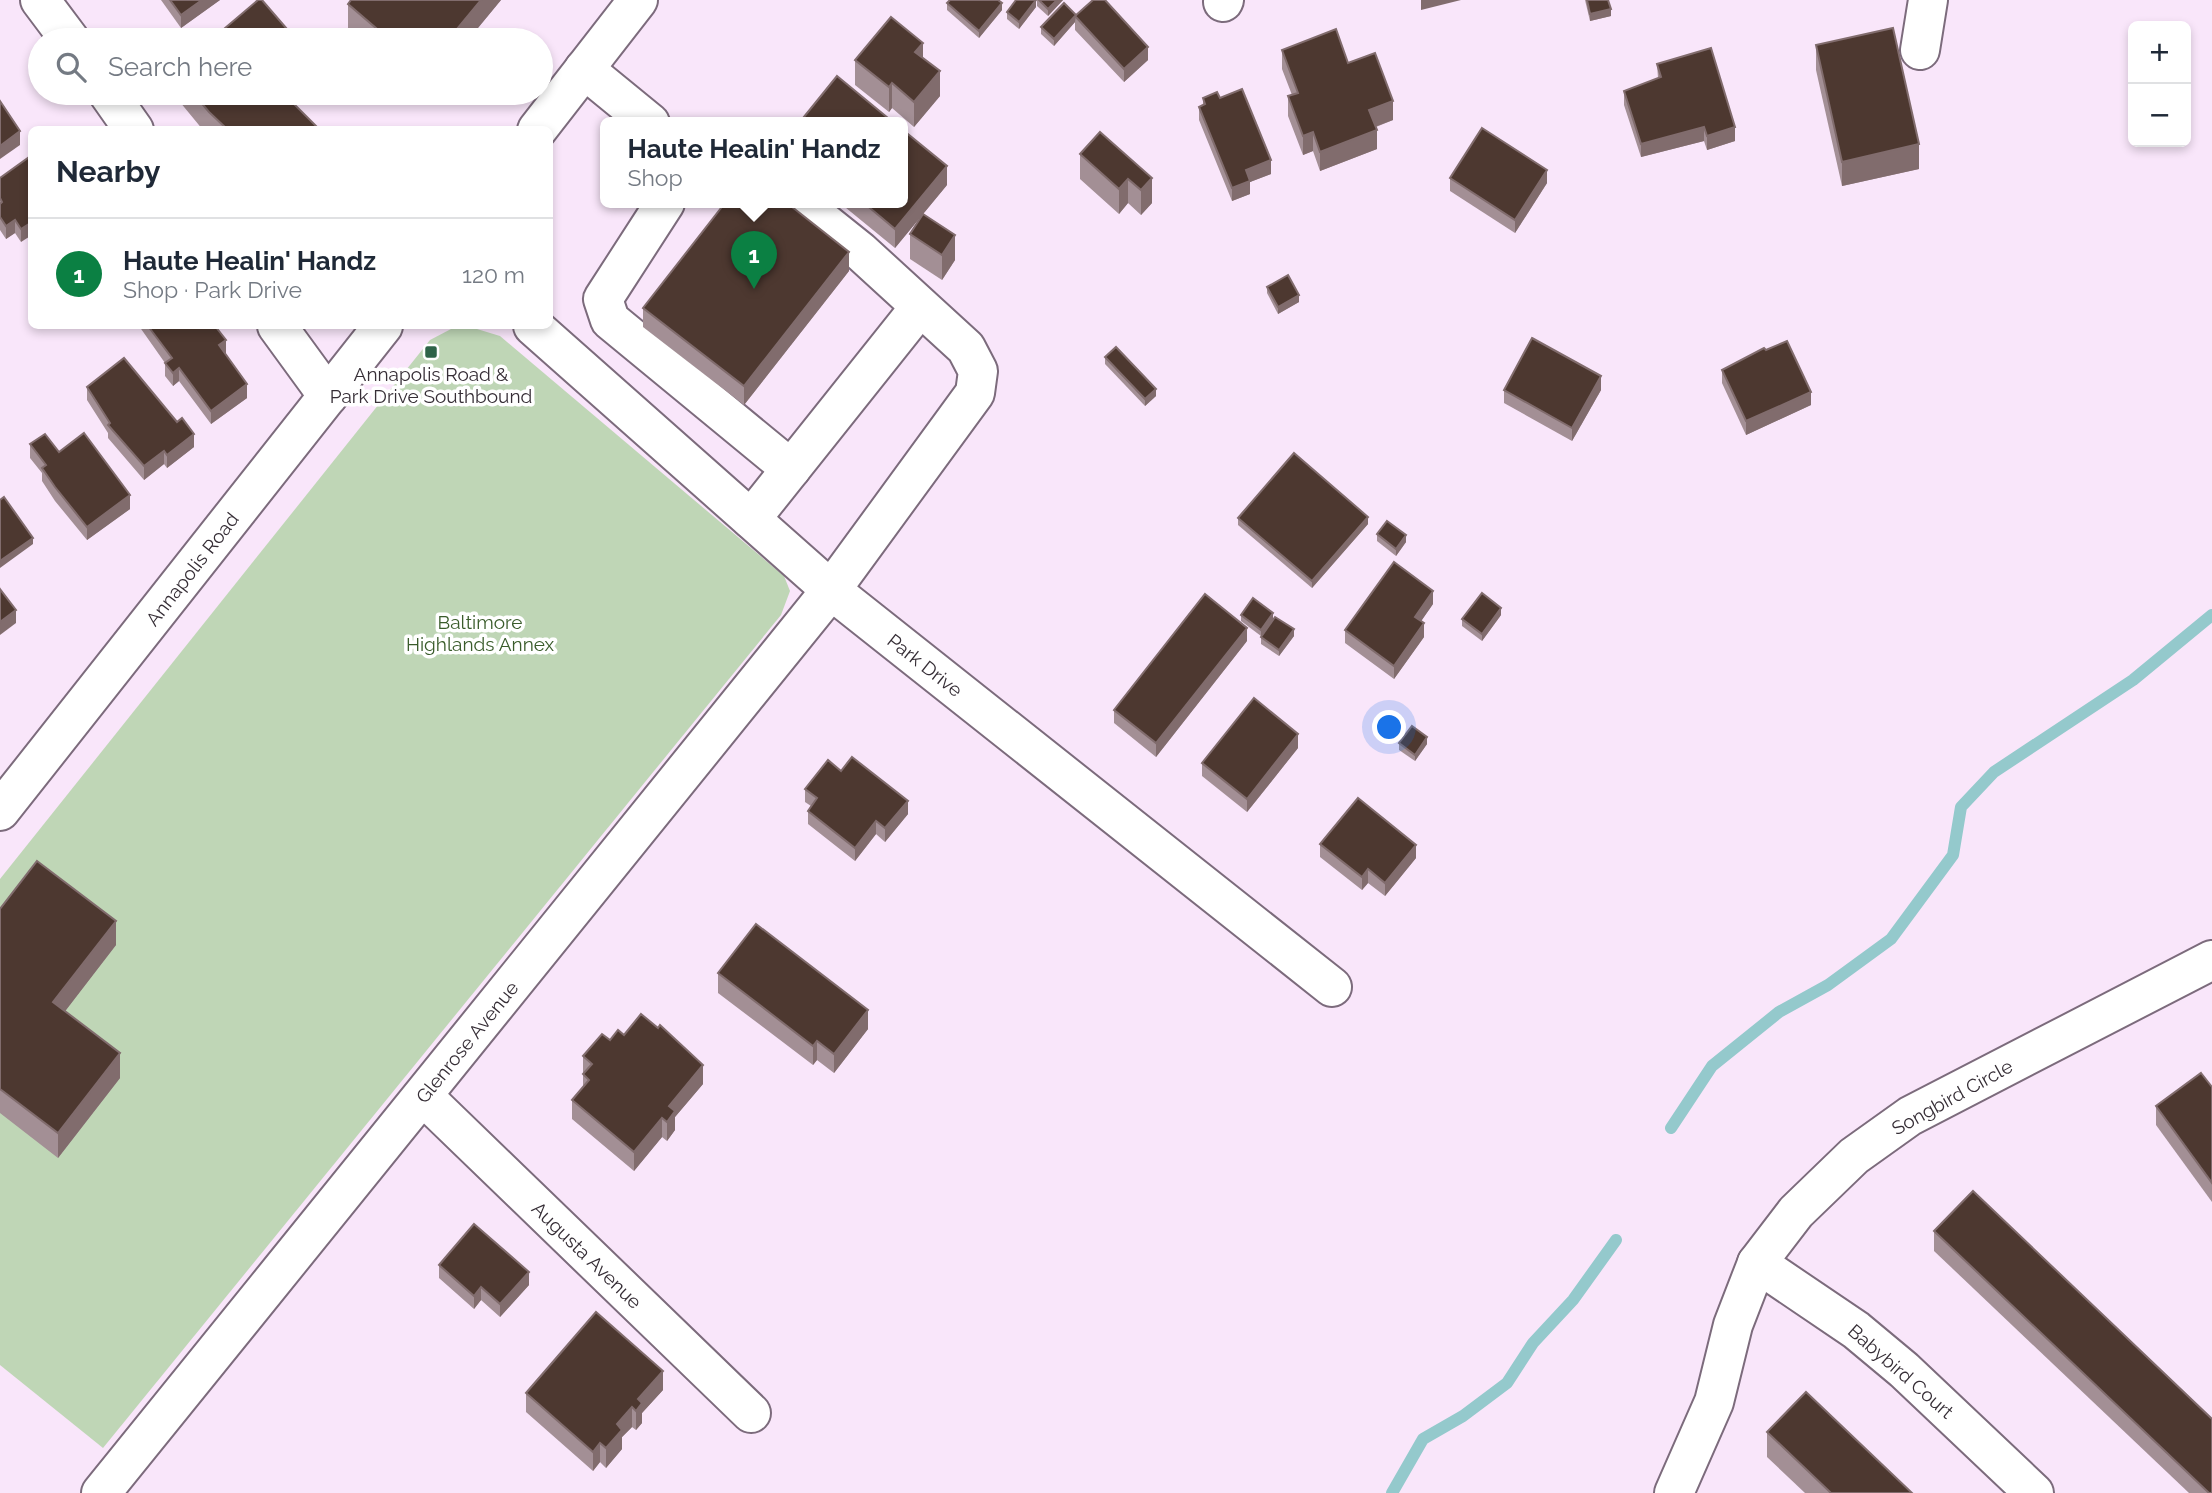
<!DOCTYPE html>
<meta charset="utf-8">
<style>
:root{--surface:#fff;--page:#f6f6f7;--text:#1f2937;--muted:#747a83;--line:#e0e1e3;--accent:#0b8043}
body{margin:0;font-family:Raleway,sans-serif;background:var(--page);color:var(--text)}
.controls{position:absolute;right:21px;top:21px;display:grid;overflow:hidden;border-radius:10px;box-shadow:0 4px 10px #0003}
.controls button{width:63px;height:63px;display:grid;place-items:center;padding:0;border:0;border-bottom:2px solid var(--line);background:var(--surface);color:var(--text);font:35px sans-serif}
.you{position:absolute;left:1390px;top:728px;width:24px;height:24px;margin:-18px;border:5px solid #fff;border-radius:50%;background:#1a73e8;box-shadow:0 0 0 10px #1a73e833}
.badge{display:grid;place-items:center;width:46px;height:46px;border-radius:50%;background:var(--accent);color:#fff;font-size:23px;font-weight:700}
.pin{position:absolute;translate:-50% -58px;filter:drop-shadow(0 2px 4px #0008)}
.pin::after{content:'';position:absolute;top:37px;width:24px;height:21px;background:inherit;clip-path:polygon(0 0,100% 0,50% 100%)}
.popup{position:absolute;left:600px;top:117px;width:308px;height:91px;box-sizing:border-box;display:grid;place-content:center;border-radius:10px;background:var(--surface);filter:drop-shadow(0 2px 5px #0005);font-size:23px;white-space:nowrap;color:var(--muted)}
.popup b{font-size:26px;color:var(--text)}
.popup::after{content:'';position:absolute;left:50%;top:100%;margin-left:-14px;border:14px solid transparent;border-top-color:var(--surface)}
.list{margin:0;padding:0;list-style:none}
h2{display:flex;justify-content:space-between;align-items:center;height:91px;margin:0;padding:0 28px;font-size:30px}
h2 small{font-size:23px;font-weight:400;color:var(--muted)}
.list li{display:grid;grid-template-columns:46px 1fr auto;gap:21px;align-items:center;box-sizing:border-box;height:112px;padding:0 28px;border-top:2px solid var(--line)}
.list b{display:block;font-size:26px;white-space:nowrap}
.list p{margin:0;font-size:23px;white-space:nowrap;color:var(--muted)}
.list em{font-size:23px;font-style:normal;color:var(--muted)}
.icon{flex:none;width:38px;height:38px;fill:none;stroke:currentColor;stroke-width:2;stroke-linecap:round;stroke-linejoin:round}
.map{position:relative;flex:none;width:2212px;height:1493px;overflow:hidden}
.search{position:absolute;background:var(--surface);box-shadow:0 4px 10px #0003;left:28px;top:28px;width:525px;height:77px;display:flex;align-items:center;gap:18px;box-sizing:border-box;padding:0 24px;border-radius:38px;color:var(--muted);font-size:26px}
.panel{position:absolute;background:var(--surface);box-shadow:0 4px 10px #0003;left:28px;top:126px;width:525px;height:203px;border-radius:10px}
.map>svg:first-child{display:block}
</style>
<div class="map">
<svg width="2212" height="1493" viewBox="0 0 2212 1493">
<rect width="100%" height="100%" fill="#f9e6fa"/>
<!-- green -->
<polygon fill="#bfd6b6" points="451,329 477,329 500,336 784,576 790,591 781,615 103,1448 0,1365 0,879 430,340"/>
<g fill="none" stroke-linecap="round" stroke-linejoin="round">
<!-- stream -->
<g stroke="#94c9cc" stroke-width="12">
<polyline points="1671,1128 1712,1066 1779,1012 1828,985 1891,939 1953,855 1961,807 1994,772 2133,680 2212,615"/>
<polyline points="1392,1493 1423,1439 1463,1416 1507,1383 1533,1343 1573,1300 1616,1240"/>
</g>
<!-- minor casing -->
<g stroke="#7c6b7c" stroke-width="42">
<g id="minor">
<polyline points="40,0 70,40"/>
<polyline points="1223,2 1224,0"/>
<polyline points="1920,50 1928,0"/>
<polyline points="584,69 650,123"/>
<polyline points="108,93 134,130"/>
<polyline points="665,203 603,299 610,320 791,469"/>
<polyline points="277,326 328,396"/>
<polyline points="533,326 831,590 1332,987"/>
<polyline points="751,519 920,307"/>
<polyline points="423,1096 751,1413"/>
<polyline points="1757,1263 1856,1330 1904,1370 2034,1493"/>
<polyline points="101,1493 831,590 975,393 978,371 966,348 860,251 800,203"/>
<polyline points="1674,1493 1714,1402 1733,1325 1757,1263 1796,1212 1854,1156 1910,1116 2212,960"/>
</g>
</g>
<!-- major casing -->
<g stroke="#7c6b7c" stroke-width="42">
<g id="major">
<polyline points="537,130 638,0"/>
<polyline points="0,811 383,326"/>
</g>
</g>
<!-- minor -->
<use href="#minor" stroke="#fff" stroke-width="38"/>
<!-- major -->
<use href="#major" stroke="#fff" stroke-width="38"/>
</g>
<!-- wall -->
<g fill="#a38f95">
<polygon points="161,0 220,0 181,28"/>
<polygon points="351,0 501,0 468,40 361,40 348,29 348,4"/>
<polygon points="1037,0 1063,0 1048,16 1037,6"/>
<polygon points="1585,0 1608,0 1611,16 1590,21"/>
<polygon points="947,3 1002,10 979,38 947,10"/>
<polygon points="1036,7 1019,29 1007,19 1007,12"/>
<polygon points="1076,15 1148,60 1124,82 1075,30 1075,22 1054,46 1041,34 1041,27"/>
<polygon points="1816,45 1919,169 1842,186 1816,70"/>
<polygon points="1282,50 1348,63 1393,120 1376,127 1377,149 1320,171 1313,151 1303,155 1288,116 1288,96 1292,95 1282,69"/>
<polygon points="923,58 940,96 914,127 892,108 889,112 855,85 855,60"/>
<polygon points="1657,64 1735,141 1707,150 1704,141 1641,157 1624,105 1624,91 1658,78"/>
<polygon points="175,93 287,93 287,97 320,130 203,130 175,96"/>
<polygon points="400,93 425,93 415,105"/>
<polygon points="1203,98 1220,98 1271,174 1250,182 1250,194 1232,201 1199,120 1199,107 1203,105"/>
<polygon points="1080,154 1152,178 1152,203 1141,215 1128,203 1119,214 1080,179"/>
<polygon points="32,155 21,242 15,233 6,239 0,230 0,178"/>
<polygon points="1450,178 1547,183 1515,233 1450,191"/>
<polygon points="947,185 895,248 840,203 903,203"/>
<polygon points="910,234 955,260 942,280 910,259"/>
<polygon points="849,271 744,405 643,327 643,308"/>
<polygon points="1267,287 1299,302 1278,314 1267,293"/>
<polygon points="139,326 215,326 226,353 225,354 247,398 211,424 179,381 173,386 165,376 165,363"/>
<polygon points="1766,350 1811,405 1746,435 1722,383 1722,370"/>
<polygon points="1105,357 1156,396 1145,406 1105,364"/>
<polygon points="87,387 194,447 167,468 164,464 144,480 108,438 108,433 87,400"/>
<polygon points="1504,390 1601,390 1572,441 1504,403"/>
<polygon points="30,444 130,509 87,540 55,501 42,481 42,473 30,458"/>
<polygon points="1238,518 1368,524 1312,588 1238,525"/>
<polygon points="1377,534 1406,542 1396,556 1377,541"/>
<polygon points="1433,604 1421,621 1424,637 1394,679 1345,643 1345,630"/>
<polygon points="1241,615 1273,619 1294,636 1279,656 1261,644 1261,636 1241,621"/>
<polygon points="1501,615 1482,641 1462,626 1462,619"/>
<polygon points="1247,641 1156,757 1114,723 1114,710"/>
<polygon points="1399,743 1427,744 1415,761 1399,750"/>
<polygon points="1298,748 1247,812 1202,776 1202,763"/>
<polygon points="841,771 908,814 885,842 876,834 855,861 808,824 808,811 811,806 805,802 805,789"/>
<polygon points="1320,844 1416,858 1385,896 1368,883 1362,890 1320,857"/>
<polygon points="0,909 116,945 65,1011 120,1078 58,1158 0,1113"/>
<polygon points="718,973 868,1029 834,1073 817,1060 813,1065 718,993"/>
<polygon points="624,1035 703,1084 675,1117 675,1130 667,1141 662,1137 634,1171 572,1119 572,1100 583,1087 583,1056 610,1040"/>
<polygon points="2212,1087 2212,1202 2156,1125 2156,1106"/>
<polygon points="1934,1231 2212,1493 2189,1493 1934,1251"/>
<polygon points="439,1265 529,1285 500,1317 481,1300 474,1309 439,1278"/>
<polygon points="663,1390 642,1413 642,1423 636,1430 632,1427 622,1437 622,1449 606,1468 600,1462 593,1471 526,1412 526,1393"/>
<polygon points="1767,1432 1912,1493 1805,1493 1767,1457"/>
</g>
<!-- shaded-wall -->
<g fill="#816c6d">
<polygon points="202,0 220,0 181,28 181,15"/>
<polygon points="481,0 501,0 468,40 448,40"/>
<polygon points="1036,0 1036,7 1019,29 1019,22"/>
<polygon points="1057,0 1063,0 1048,16 1048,9"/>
<polygon points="1421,0 1461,0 1421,10"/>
<polygon points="1002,3 1002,10 979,38 979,31"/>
<polygon points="1611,9 1611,16 1590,21 1590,14"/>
<polygon points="1076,15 1075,22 1054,46 1054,39"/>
<polygon points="923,43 923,67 915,52"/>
<polygon points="1148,47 1148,60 1124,82 1124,69"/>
<polygon points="940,71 940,96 914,127 914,102"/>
<polygon points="892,83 892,108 889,112 889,87"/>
<polygon points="415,93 425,93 415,105"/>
<polygon points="1393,101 1393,120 1369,129 1369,110"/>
<polygon points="1704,127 1704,141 1641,157 1641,144"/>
<polygon points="1735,127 1735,141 1707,150 1707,136"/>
<polygon points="1377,130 1377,149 1320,171 1320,152"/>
<polygon points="20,131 20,145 0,159 0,146"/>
<polygon points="1313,132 1313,151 1303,155 1303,136"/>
<polygon points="1919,144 1919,169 1842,186 1842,162"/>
<polygon points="1271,160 1271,174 1250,182 1250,194 1232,201 1232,188 1246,170"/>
<polygon points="947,166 947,185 895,248 895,229"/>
<polygon points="1547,170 1547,183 1515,233 1515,220"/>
<polygon points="1152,178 1152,203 1141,215 1141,190"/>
<polygon points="1128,179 1128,203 1119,214 1119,189"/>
<polygon points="15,220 15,233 6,239 6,226"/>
<polygon points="32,222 32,235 21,242 21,229"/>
<polygon points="955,235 955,260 942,280 942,255"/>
<polygon points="849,252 849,271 744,405 744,386"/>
<polygon points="1299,295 1299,302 1278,314 1278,307"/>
<polygon points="226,340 226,353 219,358 219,345"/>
<polygon points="179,368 179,381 173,386 173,373"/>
<polygon points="1601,376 1601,390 1572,441 1572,428"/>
<polygon points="247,384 247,398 211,424 211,411"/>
<polygon points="1156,389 1156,396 1145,406 1145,399"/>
<polygon points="1811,392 1811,405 1746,435 1746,421"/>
<polygon points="194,434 194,447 167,468 167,455"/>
<polygon points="164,451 164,464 144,480 144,466"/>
<polygon points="130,495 130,509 87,540 87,527"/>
<polygon points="1368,517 1368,524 1312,588 1312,581"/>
<polygon points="1406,535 1406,542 1396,556 1396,549"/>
<polygon points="33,538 33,544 0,568 0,561"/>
<polygon points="1433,591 1433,604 1415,630 1415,617"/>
<polygon points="1501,608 1501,615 1482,641 1482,634"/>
<polygon points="16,610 16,623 0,635 0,622"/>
<polygon points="1273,613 1273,620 1261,636 1261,630"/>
<polygon points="1424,623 1424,637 1394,679 1394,666"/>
<polygon points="1247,628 1247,641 1156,757 1156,743"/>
<polygon points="1294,629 1294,636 1279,656 1279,650"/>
<polygon points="1298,734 1298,748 1247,812 1247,799"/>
<polygon points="1427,737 1427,744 1415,761 1415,755"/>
<polygon points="908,801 908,814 885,842 885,828"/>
<polygon points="876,821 876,834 855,861 855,848"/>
<polygon points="1416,845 1416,858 1385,896 1385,883"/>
<polygon points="1368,869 1368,883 1362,890 1362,877"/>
<polygon points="116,921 116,945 53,1027 53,1002"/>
<polygon points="868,1010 868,1029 834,1073 834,1054"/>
<polygon points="817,1041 817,1060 813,1065 813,1046"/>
<polygon points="120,1053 120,1078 58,1158 58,1133"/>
<polygon points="703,1065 703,1084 675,1117 675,1130 667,1141 667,1122 669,1106"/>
<polygon points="662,1118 662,1137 634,1171 634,1152"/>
<polygon points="529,1272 529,1285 500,1317 500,1304"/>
<polygon points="481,1287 481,1300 474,1309 474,1296"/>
<polygon points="663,1371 663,1390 642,1413 642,1423 636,1430 636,1411 638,1399"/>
<polygon points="632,1407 632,1427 622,1437 622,1449 606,1468 606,1448 617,1424"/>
<polygon points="600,1443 600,1462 593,1471 593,1452"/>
</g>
<!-- building -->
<g fill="#4d3830" stroke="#816c6d" stroke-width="2">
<polygon points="170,0 202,0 181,15"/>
<polygon points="258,0 262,0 293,36 289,40 211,40"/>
<polygon points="351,0 481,0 448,40 381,40 373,34 377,29 348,4"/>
<polygon points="950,0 998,0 1002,3 979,31 947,3"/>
<polygon points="1016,0 1036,0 1019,22 1007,12"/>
<polygon points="1039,0 1057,0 1048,9"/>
<polygon points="1093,0 1105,0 1148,47 1124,69 1075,16"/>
<polygon points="1587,0 1608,0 1611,9 1590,14"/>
<polygon points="1064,3 1076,15 1054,39 1041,27"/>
<polygon points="891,17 923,43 915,52 940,71 914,102 892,83 889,87 855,60"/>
<polygon points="1893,28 1919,144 1842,162 1816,45"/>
<polygon points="1336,29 1348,63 1375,53 1393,101 1369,110 1377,130 1320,152 1313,132 1303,136 1288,96 1298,93 1282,50"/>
<polygon points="1711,48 1735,127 1707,136 1704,127 1641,144 1624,91 1661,77 1657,64"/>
<polygon points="837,76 894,123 799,123"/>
<polygon points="1242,89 1271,160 1246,170 1250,181 1232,188 1199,107 1205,104 1203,98 1217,92 1220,98"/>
<polygon points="193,93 283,93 320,130 228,130 209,112"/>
<polygon points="0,101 20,131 0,146"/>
<polygon points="1482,128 1547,170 1515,220 1450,178"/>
<polygon points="903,130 947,166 895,229 864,203 903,203"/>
<polygon points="1100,132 1152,178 1141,190 1128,179 1119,189 1080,154"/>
<polygon points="32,155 32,222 21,229 15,220 6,226 0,217 0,204 2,202 0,198 0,178"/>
<polygon points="725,203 787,203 849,252 744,386 643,308"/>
<polygon points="923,214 955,235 942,255 910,234"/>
<polygon points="1288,275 1299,295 1278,307 1267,287"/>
<polygon points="148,326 215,326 226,340 219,345 247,384 211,411 179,368 173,373 165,363 172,358"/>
<polygon points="1532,338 1601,376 1572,428 1504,390"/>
<polygon points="1787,341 1811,392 1746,421 1722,370 1764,348 1766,350"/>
<polygon points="1116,347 1156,389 1145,399 1105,357"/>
<polygon points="124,358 177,422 182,418 194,434 167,455 164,451 144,466 108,425 110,423 87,387"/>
<polygon points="84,433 130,495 87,527 55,487 42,468 46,465 30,444 45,434 59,452"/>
<polygon points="1294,453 1368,517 1312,581 1238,518"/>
<polygon points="4,497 33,538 0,561 0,500"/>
<polygon points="1387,521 1406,535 1396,549 1377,534"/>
<polygon points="1394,562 1433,591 1415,617 1424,623 1394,666 1345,630"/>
<polygon points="0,589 16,610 0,622"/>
<polygon points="1482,593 1501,608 1482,634 1462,619"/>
<polygon points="1205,594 1247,628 1156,743 1114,710"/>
<polygon points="1253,598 1273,613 1261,630 1241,615"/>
<polygon points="1275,617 1294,629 1279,650 1261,637"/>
<polygon points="1254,698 1298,734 1247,799 1202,763"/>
<polygon points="1412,726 1427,737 1415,755 1399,743"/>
<polygon points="852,757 908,801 885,828 876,821 855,848 808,811 817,798 805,789 828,760 841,771"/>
<polygon points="1358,798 1416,845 1385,883 1368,869 1362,877 1320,844"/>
<polygon points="37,861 116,921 53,1002 120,1053 58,1133 0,1089 0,909"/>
<polygon points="756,924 868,1010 834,1054 817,1041 813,1046 718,973"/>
<polygon points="641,1014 658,1028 660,1025 703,1065 669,1106 675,1111 667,1122 662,1118 634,1152 572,1100 589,1080 583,1074 592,1064 583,1056 602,1034 610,1040 618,1030 624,1035"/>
<polygon points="2201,1073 2212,1087 2212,1183 2156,1106"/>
<polygon points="1973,1191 2212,1419 2212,1493 2209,1493 1934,1231"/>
<polygon points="474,1224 529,1272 500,1304 481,1287 474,1296 439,1265"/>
<polygon points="596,1312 663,1371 638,1399 642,1403 636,1411 632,1407 617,1424 622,1430 606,1448 600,1443 593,1452 526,1393"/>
<polygon points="1806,1392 1912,1493 1831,1493 1767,1432"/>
</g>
<!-- markers -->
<rect fill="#2e6348" stroke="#fff" stroke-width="2.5" x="424" y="345" width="14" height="14" rx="3.5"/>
<g text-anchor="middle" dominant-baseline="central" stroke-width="7" stroke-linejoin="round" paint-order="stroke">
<!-- poi labels -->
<g font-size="19" fill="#362e36" stroke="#fff">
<text x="431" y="374">Annapolis Road &amp;<tspan x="431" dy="22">Park Drive Southbound</tspan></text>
</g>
<!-- street labels -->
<g font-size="19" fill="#362e36" stroke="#fff">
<text transform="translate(192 569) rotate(-52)">Annapolis Road</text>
<text transform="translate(925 665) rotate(38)">Park Drive</text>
<text transform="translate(467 1042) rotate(-51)">Glenrose Avenue</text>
<text transform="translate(1952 1097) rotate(-29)">Songbird Circle</text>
<text transform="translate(587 1255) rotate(44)">Augusta Avenue</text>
<text transform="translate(1901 1371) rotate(41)">Babybird Court</text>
</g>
<!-- park labels -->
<g font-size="19" fill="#3a5c2b" stroke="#fff">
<text x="480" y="622">Baltimore<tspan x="480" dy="22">Highlands Annex</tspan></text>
</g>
</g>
</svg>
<div class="controls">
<button>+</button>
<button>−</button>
</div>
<div class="you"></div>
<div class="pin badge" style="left:754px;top:289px">1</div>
<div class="popup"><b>Haute Healin' Handz</b>Shop</div>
<div class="search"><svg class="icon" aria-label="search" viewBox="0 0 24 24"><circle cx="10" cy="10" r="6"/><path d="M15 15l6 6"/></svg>Search here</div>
<section class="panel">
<h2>Nearby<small></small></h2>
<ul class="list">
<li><span class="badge">1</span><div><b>Haute Healin' Handz</b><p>Shop · Park Drive</p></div><em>120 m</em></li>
</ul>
</section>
</div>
